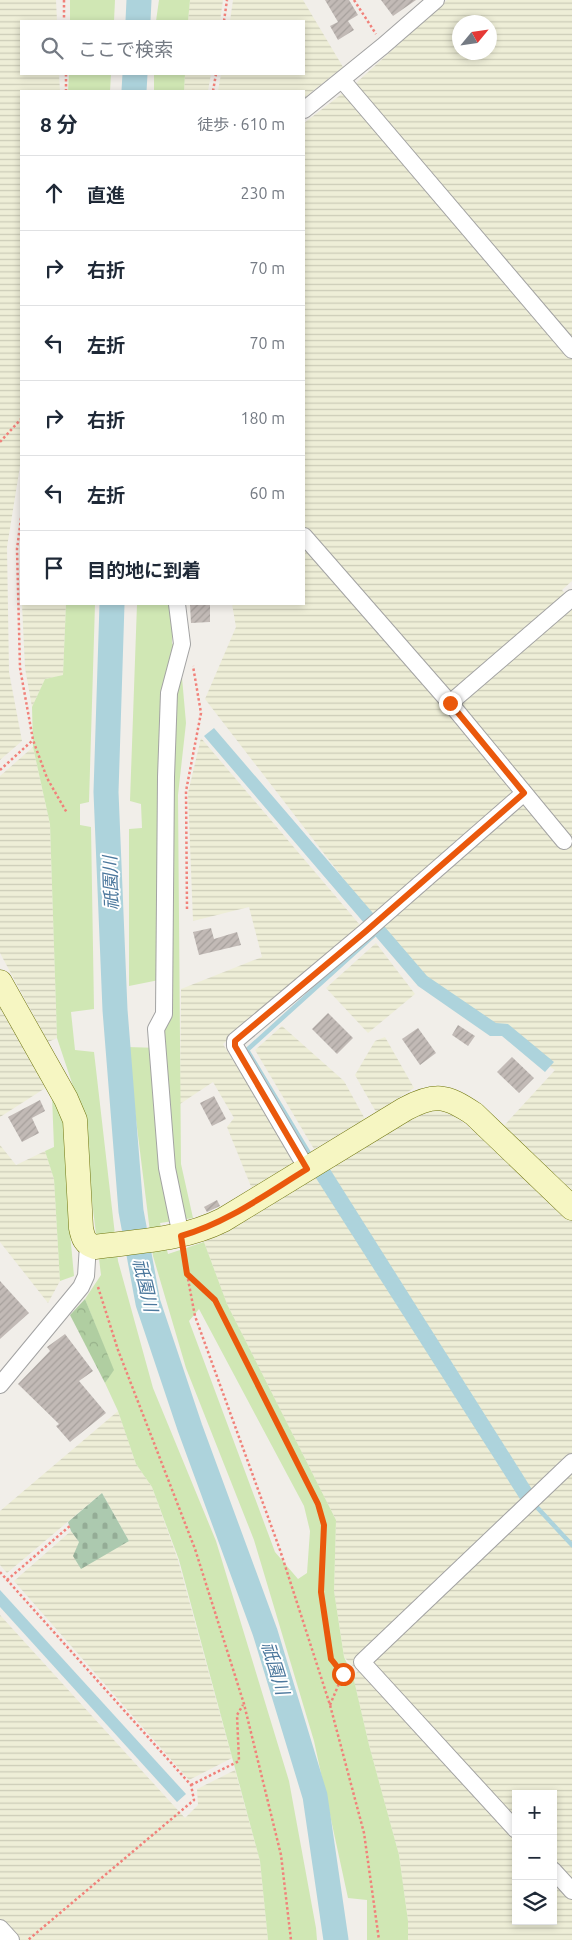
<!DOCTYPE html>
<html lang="ja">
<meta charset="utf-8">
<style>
:root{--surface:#fff;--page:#f6f6f7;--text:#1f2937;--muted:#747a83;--line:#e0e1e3}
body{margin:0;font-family:Ubuntu,"Noto Sans JP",sans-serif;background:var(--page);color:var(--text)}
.controls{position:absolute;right:15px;bottom:15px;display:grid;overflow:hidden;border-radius:0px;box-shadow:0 2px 8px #0003}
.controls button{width:45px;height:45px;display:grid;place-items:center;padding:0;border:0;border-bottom:1px solid var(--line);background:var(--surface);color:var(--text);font:25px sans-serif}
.compass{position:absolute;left:452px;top:15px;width:45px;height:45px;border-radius:50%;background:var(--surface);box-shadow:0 2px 8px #0003;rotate:61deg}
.stop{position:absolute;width:15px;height:15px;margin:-11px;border:4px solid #ea580c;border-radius:50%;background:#fff}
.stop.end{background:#ea580c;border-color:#fff;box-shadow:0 1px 5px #0008}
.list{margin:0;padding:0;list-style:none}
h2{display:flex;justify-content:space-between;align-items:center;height:65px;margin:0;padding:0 20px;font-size:21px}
h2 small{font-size:16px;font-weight:400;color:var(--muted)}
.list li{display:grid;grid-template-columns:32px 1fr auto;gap:15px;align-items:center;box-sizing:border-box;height:75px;padding:0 20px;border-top:1px solid var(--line)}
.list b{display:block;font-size:19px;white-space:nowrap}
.list em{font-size:16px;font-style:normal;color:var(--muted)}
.icon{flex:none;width:28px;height:28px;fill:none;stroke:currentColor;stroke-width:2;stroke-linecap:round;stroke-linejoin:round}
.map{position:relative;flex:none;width:572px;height:1940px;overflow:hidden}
.search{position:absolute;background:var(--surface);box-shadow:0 2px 8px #0003;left:20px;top:20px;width:285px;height:55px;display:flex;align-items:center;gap:12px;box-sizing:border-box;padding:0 18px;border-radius:0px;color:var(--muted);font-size:19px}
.panel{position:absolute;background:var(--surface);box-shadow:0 2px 8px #0003;left:20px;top:90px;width:285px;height:515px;border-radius:0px}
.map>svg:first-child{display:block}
</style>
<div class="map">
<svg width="572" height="1940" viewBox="0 0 572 1940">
<defs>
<pattern id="farmland-rules" width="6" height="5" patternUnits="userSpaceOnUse" patternTransform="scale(1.25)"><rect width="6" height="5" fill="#eeeed7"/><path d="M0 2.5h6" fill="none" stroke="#ccccb8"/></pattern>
<pattern id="forest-crowns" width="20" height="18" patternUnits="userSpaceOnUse" patternTransform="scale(1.25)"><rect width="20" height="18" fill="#b0cea1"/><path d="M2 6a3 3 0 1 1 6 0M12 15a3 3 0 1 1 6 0" fill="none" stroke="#97b18a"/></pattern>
<pattern id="cemetery-stones" width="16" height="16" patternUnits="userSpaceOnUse" patternTransform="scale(1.25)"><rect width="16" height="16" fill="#acc9af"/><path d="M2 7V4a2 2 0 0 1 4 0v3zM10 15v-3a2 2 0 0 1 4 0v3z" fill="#94ac96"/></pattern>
<pattern id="building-hatch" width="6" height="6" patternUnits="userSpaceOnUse" patternTransform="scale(1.25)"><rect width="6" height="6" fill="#c2bab6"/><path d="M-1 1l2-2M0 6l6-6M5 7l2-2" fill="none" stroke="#a6a09c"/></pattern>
</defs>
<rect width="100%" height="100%" fill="#f1eee9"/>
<!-- farmland -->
<g fill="url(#farmland-rules)" fill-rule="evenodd">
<polygon points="0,0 56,0 57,21 21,21 21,74 59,74 60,91 21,91 21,460 7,547 9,672 22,741 0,760"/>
<polygon points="190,0 223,0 220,21 188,21"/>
<polygon points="233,0 303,0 343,67 304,98 304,91 218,91 221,74 304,74 304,21 230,21"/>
<path d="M447,0H572V581L562,590L572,601V1940H408V1921L399,1855L369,1745L353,1676L358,1671L344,1657L334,1591L336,1520L227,1304L204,1242L412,1115L446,1109L488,1143L555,1070L423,982L205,699L236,627L232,604H304V123L356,83ZM460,22H490V52H460ZM516,1794H553V1921H516Z"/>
<polygon points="185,74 211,74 208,91 184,91"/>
<polygon points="22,604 66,604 63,675 45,679 32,707 25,668"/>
<polygon points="201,738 360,925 223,1044 295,1162 252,1189 227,1127 234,1118 213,1082 180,1104 181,989 262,957 249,907 193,921 188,793"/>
<polygon points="33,747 50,824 57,1038 48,1042 0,953 0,776"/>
<polygon points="376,943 415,994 368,1033 326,988"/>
<polygon points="0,1000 47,1087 0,1117"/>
<polygon points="282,1026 344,1081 365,1119 314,1149 255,1050"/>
<polygon points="385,1037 414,1088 376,1112 355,1075 375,1041"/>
<polygon points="0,1145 16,1165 45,1151 54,1179 60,1281 48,1303 0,1242"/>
<polygon points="118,1411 136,1464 152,1487 178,1560 232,1758 189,1780 14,1581 71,1531 79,1542 129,1541 102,1493 7,1573 0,1565 0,1511"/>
<polygon points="0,1615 185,1818 198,1805 197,1789 235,1770 260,1861 268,1940 0,1940"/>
</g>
<!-- grass -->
<g fill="#d0e7b4" fill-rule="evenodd">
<polygon points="70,0 115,0 114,21 70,21"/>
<polygon points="159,0 190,0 188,21 156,21"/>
<polygon points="69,74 111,74 110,91 68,91"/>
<polygon points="154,74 185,74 184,91 154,91"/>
<polygon points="66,604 95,604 89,802 80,804 80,825 91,827 94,1009 71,1012 75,1050 94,1052 118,1261 153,1388 216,1541 289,1781 316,1928 317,1940 268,1940 260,1861 179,1560 152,1487 136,1464 118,1411 105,1383 113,1370 85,1299 101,1275 81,1110 57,1038 50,824 33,747 32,707 45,679 63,675"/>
<path d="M137,604H172V643L180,655L186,723L178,795L181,1164L193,1218L160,1223L168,1254L204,1242L227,1304L336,1520L334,1591L344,1657L353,1676L369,1745L399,1855L408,1921V1940H367V1900L348,1898L314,1741L254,1540L186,1368L153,1256L127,1047L160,1048L169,978L129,986V829L142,828L141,804L130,801ZM199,1309L304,1506L310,1531L307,1573L298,1579L275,1552L189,1321Z"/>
<polygon points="52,1096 65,1119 69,1222 74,1276 60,1281 54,1179 45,1151 54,1147"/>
</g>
<!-- forest -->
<polygon fill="url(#forest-crowns)" points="85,1299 114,1370 105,1383 70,1315"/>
<!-- cemetery -->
<polygon fill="url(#cemetery-stones)" points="102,1493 129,1541 81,1569 73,1556 79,1542 71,1531 68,1522"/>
<!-- water -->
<g fill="#add3dc">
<polygon points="214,728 427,976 496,1023 508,1024 554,1062 545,1072 502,1036 490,1036 418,986 204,736"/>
<polygon points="328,1166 533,1491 520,1499 314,1175"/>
<polygon points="0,1590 186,1794 177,1802 0,1607"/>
</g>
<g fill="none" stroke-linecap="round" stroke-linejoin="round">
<!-- stream -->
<g stroke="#add3dc" stroke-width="4.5">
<polyline points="310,1155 247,1050 374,935"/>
<polyline points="534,1504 572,1545"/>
</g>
<!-- river -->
<g stroke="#add3dc" stroke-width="25">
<polyline points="138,21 139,0"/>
<polyline points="134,91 135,74"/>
<polyline points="112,604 106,792 115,1010 131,1211 148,1303 190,1428 265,1632 315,1796 336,1940"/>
</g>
</g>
<!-- building -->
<g fill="url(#building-hatch)">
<polygon points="325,0 349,0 358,15 348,21 354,30 338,40 330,26 338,22"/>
<polygon points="381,0 416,0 393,16"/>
<polygon points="190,604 210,604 210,622 191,623"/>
<polygon points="211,928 214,939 237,932 241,945 199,955 193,932"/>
<polygon points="328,1013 353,1038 337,1054 312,1029"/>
<polygon points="458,1025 475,1036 468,1046 452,1035"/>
<polygon points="418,1028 436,1053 420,1065 402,1039"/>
<polygon points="512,1057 534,1078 519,1093 497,1072"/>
<polygon points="214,1096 226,1119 212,1126 200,1103"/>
<polygon points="40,1100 45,1111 32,1118 39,1133 22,1142 8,1117"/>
<polygon points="217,1200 220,1206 207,1212 204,1207"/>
<polygon points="0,1281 29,1313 0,1339"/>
<polygon points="65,1334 93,1371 79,1381 106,1413 70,1442 56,1426 59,1424 18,1384 50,1351 47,1347"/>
</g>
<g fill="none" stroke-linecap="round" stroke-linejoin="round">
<!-- street casing -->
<g stroke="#a3a3a3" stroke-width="18">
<g id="street">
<polyline points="342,80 572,350"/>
<polyline points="304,110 383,46 436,0"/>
<polyline points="304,536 450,703 564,841"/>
<polyline points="177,604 182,644 169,693 166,777 164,1014 156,1029 167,1168 181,1236"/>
<polyline points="450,703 572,598"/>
<polyline points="307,1169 235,1046 235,1041 365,932 524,793"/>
<polyline points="0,1385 81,1287 86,1276 88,1245"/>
<polyline points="516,1830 362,1662 572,1462"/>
<polyline points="553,1870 572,1891"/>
<polyline points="0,1928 11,1940"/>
</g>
</g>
<!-- secondary casing -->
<g stroke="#6f750d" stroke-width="25">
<path id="secondary" d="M0,982L66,1099L75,1120L81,1228C83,1238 85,1244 95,1247C139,1241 183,1240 223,1220L405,1109C435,1093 446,1095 474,1114L572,1208"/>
</g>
<!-- path -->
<g stroke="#f1817a" stroke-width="2.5" stroke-dasharray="2.5 2.5" stroke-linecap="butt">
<polyline points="64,0 64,21"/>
<polyline points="354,0 376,34"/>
<polyline points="224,21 227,0"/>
<polyline points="66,74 66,91"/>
<polyline points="213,91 216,74"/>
<polyline points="0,442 21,419"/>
<polyline points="21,518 17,549 20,668 33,740 47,778 67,813"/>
<polyline points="0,770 33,740"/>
<polyline points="187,909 186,791 201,713 193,666"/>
<polyline points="183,1251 187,1274 215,1300 318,1504 324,1525 321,1592 331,1659 343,1674 351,1671"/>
<polyline points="187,1274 195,1316 280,1550 330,1705 364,1833 379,1940"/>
<polyline points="98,1287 118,1350 195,1549 244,1704 281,1855 291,1940"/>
<polyline points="0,1572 191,1785 194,1800 28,1940"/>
<polyline points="7,1580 71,1525"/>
<polyline points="330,1705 343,1674"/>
<polyline points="191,1785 239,1761 237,1715 243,1705"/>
</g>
<!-- street -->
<use href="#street" stroke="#fff" stroke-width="16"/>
<!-- secondary -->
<use href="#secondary" stroke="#f6f6c2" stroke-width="24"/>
</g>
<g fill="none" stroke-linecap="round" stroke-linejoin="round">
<!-- route -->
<path stroke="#ea580c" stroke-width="6" d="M343,1674L331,1659L321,1592L324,1525L318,1504L215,1300L187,1274L181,1236C227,1223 266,1194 307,1169L235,1046V1041L365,932L524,793L450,703"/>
</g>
<g text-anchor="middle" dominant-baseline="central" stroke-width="4" stroke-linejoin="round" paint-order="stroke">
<!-- water labels -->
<g font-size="18" font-style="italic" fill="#4c789d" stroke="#fff">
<text transform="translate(110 883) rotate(-92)">祇園川</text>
<text transform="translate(146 1285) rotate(77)">祇園川</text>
<text transform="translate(276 1668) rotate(73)">祇園川</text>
</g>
</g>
</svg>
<div class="controls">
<button>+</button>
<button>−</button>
<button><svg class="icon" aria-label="layers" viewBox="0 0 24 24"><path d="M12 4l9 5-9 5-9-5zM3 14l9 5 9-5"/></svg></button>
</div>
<svg class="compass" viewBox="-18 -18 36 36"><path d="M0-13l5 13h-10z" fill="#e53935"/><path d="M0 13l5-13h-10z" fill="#747a83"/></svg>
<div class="stop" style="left:343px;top:1674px"></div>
<div class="stop end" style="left:450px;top:703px"></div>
<div class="search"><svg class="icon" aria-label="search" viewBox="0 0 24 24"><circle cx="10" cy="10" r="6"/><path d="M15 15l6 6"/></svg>ここで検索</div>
<section class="panel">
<h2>8 分<small>徒歩 · 610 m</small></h2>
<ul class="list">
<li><svg class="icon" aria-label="ahead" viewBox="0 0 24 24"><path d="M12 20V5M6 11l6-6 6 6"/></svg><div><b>直進</b></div><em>230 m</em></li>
<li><svg class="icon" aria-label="right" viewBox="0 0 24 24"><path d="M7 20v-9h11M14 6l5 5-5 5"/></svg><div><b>右折</b></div><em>70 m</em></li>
<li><svg class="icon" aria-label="left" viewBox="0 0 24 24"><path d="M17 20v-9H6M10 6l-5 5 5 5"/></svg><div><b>左折</b></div><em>70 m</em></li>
<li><svg class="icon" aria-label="right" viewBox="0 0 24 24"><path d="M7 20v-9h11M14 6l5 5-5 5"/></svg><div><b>右折</b></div><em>180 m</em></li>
<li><svg class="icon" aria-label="left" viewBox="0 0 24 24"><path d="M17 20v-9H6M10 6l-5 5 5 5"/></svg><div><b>左折</b></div><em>60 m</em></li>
<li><svg class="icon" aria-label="arrive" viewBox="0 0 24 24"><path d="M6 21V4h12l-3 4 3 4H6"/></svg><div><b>目的地に到着</b></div></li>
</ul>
</section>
</div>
